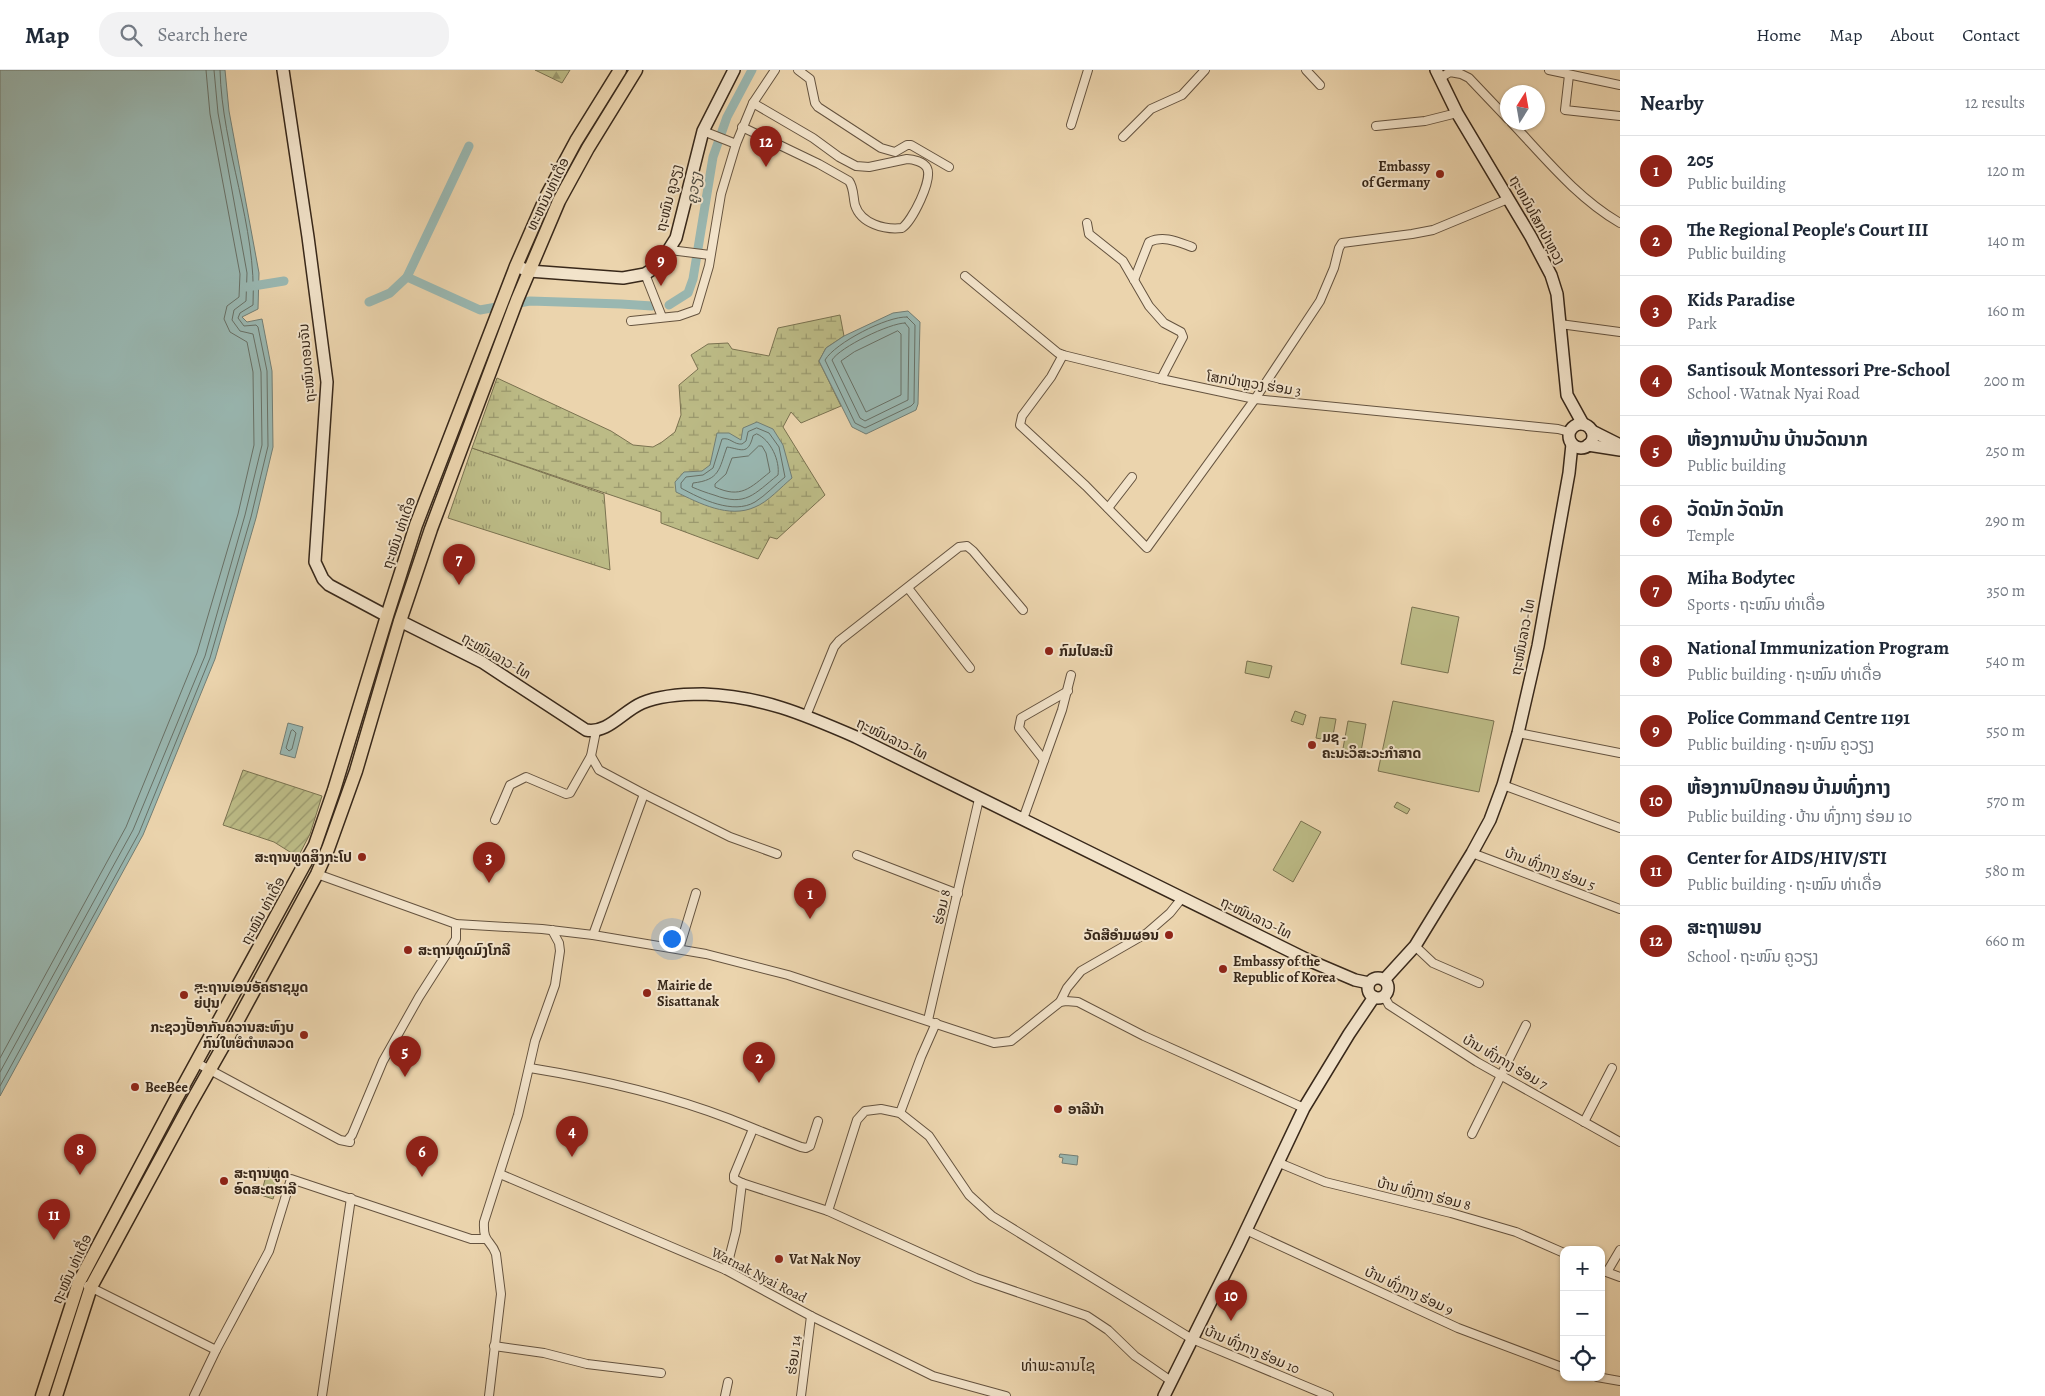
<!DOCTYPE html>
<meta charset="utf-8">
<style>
:root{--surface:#fff;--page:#f2f2f3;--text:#1f2937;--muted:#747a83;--line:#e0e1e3;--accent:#8f2418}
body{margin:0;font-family:Alegreya,"Noto Sans Lao",serif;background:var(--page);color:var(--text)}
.controls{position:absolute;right:15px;bottom:15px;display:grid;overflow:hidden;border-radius:10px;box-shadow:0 1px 4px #0004}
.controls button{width:45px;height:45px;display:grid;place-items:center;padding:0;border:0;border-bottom:1px solid var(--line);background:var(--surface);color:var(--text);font:25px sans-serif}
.compass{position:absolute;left:1500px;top:15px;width:45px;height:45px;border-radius:50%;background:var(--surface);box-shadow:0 1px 4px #0004;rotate:11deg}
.you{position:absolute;left:671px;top:868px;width:18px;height:18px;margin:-12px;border:4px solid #fff;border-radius:50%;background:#1a73e8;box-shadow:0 0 0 8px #1a73e833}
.badge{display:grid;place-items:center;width:32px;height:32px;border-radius:50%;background:var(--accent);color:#fff;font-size:16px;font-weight:700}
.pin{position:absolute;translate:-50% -41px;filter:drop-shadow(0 1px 2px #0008)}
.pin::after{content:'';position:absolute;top:26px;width:18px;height:15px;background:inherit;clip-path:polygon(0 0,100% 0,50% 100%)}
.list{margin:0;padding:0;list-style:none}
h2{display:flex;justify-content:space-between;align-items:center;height:65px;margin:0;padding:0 20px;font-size:21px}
h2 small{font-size:16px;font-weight:400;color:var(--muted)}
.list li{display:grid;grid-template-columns:32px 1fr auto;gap:15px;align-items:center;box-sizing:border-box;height:70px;padding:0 20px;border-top:1px solid var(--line)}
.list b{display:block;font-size:19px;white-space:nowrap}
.list p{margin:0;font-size:16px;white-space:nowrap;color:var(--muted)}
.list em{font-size:16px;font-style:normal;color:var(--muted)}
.icon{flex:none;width:28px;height:28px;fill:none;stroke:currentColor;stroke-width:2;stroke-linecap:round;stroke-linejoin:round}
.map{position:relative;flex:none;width:1620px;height:1326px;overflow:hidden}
header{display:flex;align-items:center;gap:30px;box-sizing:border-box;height:70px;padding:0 25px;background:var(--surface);border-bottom:1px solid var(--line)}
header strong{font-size:24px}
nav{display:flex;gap:28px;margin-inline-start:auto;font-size:18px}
.search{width:350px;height:45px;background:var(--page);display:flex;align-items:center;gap:12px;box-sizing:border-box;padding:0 18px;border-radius:20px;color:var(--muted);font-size:19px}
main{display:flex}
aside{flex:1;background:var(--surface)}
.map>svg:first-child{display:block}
</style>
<header>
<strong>Map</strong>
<div class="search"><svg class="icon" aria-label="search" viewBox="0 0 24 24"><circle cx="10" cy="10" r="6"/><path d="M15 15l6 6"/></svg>Search here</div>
<nav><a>Home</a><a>Map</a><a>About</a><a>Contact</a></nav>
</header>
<main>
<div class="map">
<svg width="1620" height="1326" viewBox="0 0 1620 1326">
<defs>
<pattern id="grass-tufts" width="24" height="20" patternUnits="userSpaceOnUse" patternTransform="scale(1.25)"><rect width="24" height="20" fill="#bcbb86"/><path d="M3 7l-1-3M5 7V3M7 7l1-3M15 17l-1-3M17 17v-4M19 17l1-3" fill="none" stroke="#9a986d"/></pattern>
<pattern id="forest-firs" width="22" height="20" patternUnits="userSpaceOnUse" patternTransform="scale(1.25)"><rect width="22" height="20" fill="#bcbb86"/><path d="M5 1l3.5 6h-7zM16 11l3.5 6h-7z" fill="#9a986d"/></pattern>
<pattern id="wetland-marsh" width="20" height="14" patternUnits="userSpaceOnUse" patternTransform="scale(1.25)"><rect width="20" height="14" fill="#bcbb86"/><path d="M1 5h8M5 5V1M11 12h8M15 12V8" fill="none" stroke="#9a986d"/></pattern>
<pattern id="garden-furrows" width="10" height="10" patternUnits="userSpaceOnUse" patternTransform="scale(1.25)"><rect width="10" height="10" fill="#bcbb86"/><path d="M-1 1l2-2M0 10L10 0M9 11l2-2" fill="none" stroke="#9a986d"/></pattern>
</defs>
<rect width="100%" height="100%" fill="#ebd4ad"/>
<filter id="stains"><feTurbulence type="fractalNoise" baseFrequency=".004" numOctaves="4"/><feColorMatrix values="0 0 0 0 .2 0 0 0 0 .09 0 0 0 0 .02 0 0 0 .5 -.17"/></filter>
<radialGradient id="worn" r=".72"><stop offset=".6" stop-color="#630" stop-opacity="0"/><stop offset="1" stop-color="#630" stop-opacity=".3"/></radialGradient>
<!-- grass -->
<polygon fill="url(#grass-tufts)" stroke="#7a7250" points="472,378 604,424 610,500 448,448"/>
<!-- forest -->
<polygon fill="url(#forest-firs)" stroke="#7a7250" points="535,0 570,0 562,13"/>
<!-- wetland -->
<polygon fill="url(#wetland-marsh)" stroke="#7a7250" points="840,245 844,266 826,278 819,291 841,336 801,353 791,342 783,357 825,425 777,469 770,467 758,489 661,453 661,442 472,378 497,308 611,361 633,375 653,377 662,372 675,362 681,345 679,315 698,299 691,285 708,274 728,273 732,279 769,286 778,258"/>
<!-- garden -->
<polygon fill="url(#garden-furrows)" stroke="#7a7250" points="243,700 322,726 310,764 298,787 274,772 223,755"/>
<!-- pitch -->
<g fill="#bcbb86" stroke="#7a7250">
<polygon points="1412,537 1459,547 1448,603 1401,594"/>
<polygon points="1247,591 1272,596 1269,608 1245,603"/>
<polygon points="1393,631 1494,651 1479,722 1378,701"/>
<polygon points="1295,641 1306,645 1303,655 1291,651"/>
<polygon points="1320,647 1336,649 1332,671 1316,668"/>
<polygon points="1348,651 1366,654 1360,687 1342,684"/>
<polygon points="1397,732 1410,739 1407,744 1394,737"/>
<polygon points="1301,751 1321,762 1293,812 1273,800"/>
<polygon points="268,1098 281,1102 273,1129 261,1125"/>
</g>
<!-- water -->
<g fill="#99b7b1" stroke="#727e75">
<polygon points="0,0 225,0 229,41 259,203 258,239 242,247 247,252 262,249 272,301 273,377 256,448 215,589 143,765 0,1026"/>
<polygon points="908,241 920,252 918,334 916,340 866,364 852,357 819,291 826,278 844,266 893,243"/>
<path d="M757,352L773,359L783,375L792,408C781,417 768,432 755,437C729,449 699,433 676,422L675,412L684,402L702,401L710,395L717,363H729L741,370L743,358Z"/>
<polygon points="288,653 303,657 295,688 280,684"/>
<polygon points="1060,1084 1078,1086 1077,1095 1062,1093 1063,1088 1059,1087"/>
</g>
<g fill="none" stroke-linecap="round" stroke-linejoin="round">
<!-- shore -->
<g stroke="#687066" stroke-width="1">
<path d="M907,247L915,255L914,333L911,336L865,358L855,353L825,290C835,273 887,246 907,247Z"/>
<path d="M905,253L909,258L908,330L865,351L860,348L832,290C840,277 890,253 905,253Z"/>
<polygon points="898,261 901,264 901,325 866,342 841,291 854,282"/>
<path d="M757,358L769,363L779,377L785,407C775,415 766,425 755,432C733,445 701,429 681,418V413L686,407L703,405L713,398L722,369C730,367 734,375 742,374L746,371L748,362Z"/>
<path d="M757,364C771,370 780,391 778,405C754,424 746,437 714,425C707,423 699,420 692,417L693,413C720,410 719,399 727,377C741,379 748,386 753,366Z"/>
<path d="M759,376H762L766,383L770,402C750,418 741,429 715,417V414L726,404L732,388L748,386Z"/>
<polygon points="293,660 296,663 292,679 289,681 286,678 291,661"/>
<polyline points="0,988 126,757 197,583 238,444 254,375 253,302 247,272 230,262 224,249 227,236 239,227 240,204 210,44 206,0"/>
<polyline points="0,1002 133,760 205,586 245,445 262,375 261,302 253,264 240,261 232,250 234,240 246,231 247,203 218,43 214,0"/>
<path d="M0,1016L139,763L210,588L251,447L268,376L267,301L258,257L256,255L244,256L238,248L240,243L253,235C257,156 222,79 220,0"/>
</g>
<!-- canal -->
<g stroke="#99b7b1" stroke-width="9">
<polyline points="407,207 480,240 530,231 621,234 652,236"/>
<polyline points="247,217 284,211"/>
<polyline points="369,232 390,223 407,207 469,76"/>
<polyline points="669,235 688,223 693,209 713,87 727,47 752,0"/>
</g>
<!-- street casing -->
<g stroke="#65533f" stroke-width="10">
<g id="street">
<polyline points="798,0 810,9 815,33 818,37 881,78 895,82 907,75 911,75 949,97"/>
<polyline points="1306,0 1320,15"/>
<polyline points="1549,0 1620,15"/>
<polyline points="1569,5 1565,40 1620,46"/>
<polyline points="1440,8 1450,2 1461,4 1469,8 1508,49"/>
<path d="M1511,52C1545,88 1577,128 1620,153"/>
<polyline points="1071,55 1088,0"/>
<polyline points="1376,56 1425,51 1457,43"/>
<path d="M742,57L819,94L849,111C854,118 853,127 855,135C861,154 885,160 902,158C912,151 933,110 927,98C924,92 913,89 907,89L869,97L856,96L839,87L813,68L753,33"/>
<polyline points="703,61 736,74"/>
<polyline points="1123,67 1151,39 1182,25 1205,0"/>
<polyline points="1087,153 1089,164 1123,191 1149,236 1164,253 1181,262 1183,267 1161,309"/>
<polyline points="670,180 710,185"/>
<polyline points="645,204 662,247"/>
<polyline points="965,206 1058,283 1063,285 1161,309 1255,329 1558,359 1569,362"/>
<path d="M1134,210L1149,172C1164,165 1178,172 1192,177"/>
<polyline points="631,251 679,246 696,240 709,196 721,124 736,74 753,33 775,0"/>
<polyline points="1560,254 1620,262"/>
<polyline points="1063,285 1051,307 1022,346 1020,355 1086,416 1147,478 1255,329 1320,231 1334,198 1339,178 1342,173 1412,164 1433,160 1508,129"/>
<polyline points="1108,438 1132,407"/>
<polyline points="908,518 970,598"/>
<polyline points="806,646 834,577 839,571 959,477 967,476 973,481 1023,540"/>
<polyline points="1518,663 1620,683"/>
<polyline points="591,686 599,700 644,724 730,767 777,784"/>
<polyline points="1044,690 1019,658 1021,648 1068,621"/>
<polyline points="1503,715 1620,758"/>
<polyline points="1023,749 1062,640 1071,605"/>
<polyline points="495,750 510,715 526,707 566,724 570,723 591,686 596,661"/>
<polyline points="1472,783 1620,839"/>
<polyline points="857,785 958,824"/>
<polyline points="317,804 456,854 542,859 593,865 706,884 788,905 994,973 1011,971 1060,932 1066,931 1078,932 1144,966 1304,1038"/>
<polyline points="593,865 644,724"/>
<polyline points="1415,876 1433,893 1479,913"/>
<polyline points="679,879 696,823"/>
<polyline points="1384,926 1389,935 1477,992 1620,1072"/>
<polyline points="1060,932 1067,918 1081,901 1147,863 1170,843 1182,828"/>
<polyline points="928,950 979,729"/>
<polyline points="197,993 340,1070 350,1072"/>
<path d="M530,998C598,1009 665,1024 730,1049C753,1058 777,1068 801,1077L806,1078L810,1076L818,1051"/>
<polyline points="900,1043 921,987 936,953"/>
<polyline points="1584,1052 1612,998"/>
<polyline points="753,1059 734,1105 734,1109 742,1113 828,1141 976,1208 1087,1246 1108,1260 1135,1286 1171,1311"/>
<polyline points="1472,1064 1526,955"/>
<polyline points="347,1071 352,1065 383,991 419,927 456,869 456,854"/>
<polyline points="1277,1092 1325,1112 1451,1143 1516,1162 1564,1183"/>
<polyline points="500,1104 726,1200 811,1246 933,1306 1006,1326"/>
<polyline points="828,1141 857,1050 865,1041 881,1039 900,1043 929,1066 969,1125 992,1146 1192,1269 1329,1326"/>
<polyline points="1246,1160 1458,1258 1564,1298"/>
<polyline points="726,1200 736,1161 742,1113"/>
<polyline points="1601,1200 1620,1207"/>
<polyline points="1607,1202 1620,1180"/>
<polyline points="88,1216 216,1280"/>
<polyline points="494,1276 544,1283 587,1294 661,1303"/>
<polyline points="1597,1307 1620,1311"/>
<polyline points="194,1326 216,1280 269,1181 291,1109 471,1169 485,1169"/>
<polyline points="322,1326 351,1128"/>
<path d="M489,1326L501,1224L496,1184C490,1168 483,1174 484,1152L518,1045L535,971L555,915L560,881L559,873L552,860"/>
<polyline points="725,1326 728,1312"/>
<polyline points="801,1326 811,1246"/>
</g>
</g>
<!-- secondary casing -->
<g stroke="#38281a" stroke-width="14">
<g id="secondary">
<polyline points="283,0 308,167 327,312 315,492 323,509 329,515 387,546"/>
<polyline points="1436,0 1457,43 1531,167 1551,205 1557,224 1567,325 1583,354"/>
<polyline points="516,196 529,201 623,208 645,204 659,195 676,168 703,61 734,0"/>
<circle cx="1581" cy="366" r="12"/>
<polyline points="1592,361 1620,375"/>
<polyline points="1588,375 1620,380"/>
<path d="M400,551L482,592L586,660C608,664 623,641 642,633C661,625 683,624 703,624C761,626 803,644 856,667L1308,890L1355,910L1369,913"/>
<circle cx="1378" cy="918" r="10"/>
<polyline points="1384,910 1415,876 1472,783 1490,750 1503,715 1518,663 1538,576 1569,403 1572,374"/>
<polyline points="1164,1326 1238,1177 1304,1038 1349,964 1374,927"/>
</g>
</g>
<!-- primary casing -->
<g stroke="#38281a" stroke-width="15">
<g id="primary">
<polyline points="42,1326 79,1212 175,1031 315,775 334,720 387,546 416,455 516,196 547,125 576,71 620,0"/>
<polyline points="56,1326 91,1217 188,1038 238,950 317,804 328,779 356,701 400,551 431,459 517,230 559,131 588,78 636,0"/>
</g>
</g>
<!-- street -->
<use href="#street" stroke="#f2e3ca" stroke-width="8"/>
<!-- secondary -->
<use href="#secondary" stroke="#f2e3ca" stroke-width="11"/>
<!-- primary -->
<use href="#primary" stroke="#ebd4ad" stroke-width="12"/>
</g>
<!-- markers -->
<g fill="#8f2418" stroke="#f2e3ca" stroke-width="2">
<circle cx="1440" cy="104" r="5"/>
<circle cx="1049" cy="581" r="5"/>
<circle cx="1312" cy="675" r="5"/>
<circle cx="362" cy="787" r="5"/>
<circle cx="1169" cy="865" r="5"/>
<circle cx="408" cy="880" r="5"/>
<circle cx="1223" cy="899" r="5"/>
<circle cx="647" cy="923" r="5"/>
<circle cx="184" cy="925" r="5"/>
<circle cx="304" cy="965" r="5"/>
<circle cx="135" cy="1017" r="5"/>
<circle cx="1058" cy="1039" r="5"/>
<circle cx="224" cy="1111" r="5"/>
<circle cx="779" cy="1189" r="5"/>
</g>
<g text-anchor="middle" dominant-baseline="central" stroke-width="4" stroke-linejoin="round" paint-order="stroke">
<!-- poi labels -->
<g font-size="14" font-weight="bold" fill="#38281a" stroke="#f2e3ca" text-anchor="start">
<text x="1430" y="96" text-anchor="end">Embassy<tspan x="1430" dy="16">of Germany</tspan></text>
<text x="1059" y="581">ກົມໄປສະນີ</text>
<text x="1322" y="667">ມຊ -<tspan x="1322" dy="16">ຄະນະວິສະວະກຳສາດ</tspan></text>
<text x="352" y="787" text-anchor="end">ສະຖານທູດສິງກະໂປ</text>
<text x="1159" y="865" text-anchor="end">ວັດສີອຳມຜອນ</text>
<text x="418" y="880">ສະຖານທູດມົງໂກລີ</text>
<text x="1233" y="891">Embassy of the<tspan x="1233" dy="16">Republic of Korea</tspan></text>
<text x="657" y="915">Mairie de<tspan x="657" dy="16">Sisattanak</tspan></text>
<text x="194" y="917">ສະຖານເອນອັຄຮາຊມູດ<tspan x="194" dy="16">ຍ່ົປຸນ</tspan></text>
<text x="294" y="957" text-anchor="end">ກະຊວງປັັອາກັນຄວານສະຫົງບ<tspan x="294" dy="16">ກົນໃຫຍໍຕຳຫລວດ</tspan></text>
<text x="145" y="1017">BeeBee</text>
<text x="1068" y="1039">ອາລີນ້າ</text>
<text x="234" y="1103">ສະຖານທູດ<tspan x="234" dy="16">ອົດສະຕຮາລີ</tspan></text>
<text x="789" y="1189">Vat Nak Noy</text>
</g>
<!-- street labels -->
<g font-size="14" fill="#38281a" stroke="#f2e3ca">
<text transform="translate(548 124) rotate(-64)">ທະຫນົນທ່າເດື່ອ</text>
<text transform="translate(669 128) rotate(-76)">ຖະໜົນ ຄູວຽງ</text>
<text transform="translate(1537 150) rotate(61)">ຖະຫນົນໂສກປ່າຫຼວງ</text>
<text transform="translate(307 293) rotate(-95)">ຖະໝົນດອນຈັນ</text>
<text transform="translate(1254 314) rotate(9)">ໂສກປ່າຫຼວງ ຮ່ອມ 3</text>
<text transform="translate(399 463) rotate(-71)">ຖະໝົນ ທ່າເດື່ອ</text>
<text transform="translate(1523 567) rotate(-79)">ຖະໜົນລາວ-ໄທ</text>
<text transform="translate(496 586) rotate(30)">ຖະໜົນລາວ-ໄທ</text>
<text transform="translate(892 669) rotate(26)">ຖະໜົນລາວ-ໄທ</text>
<text transform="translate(1550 799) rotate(21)">ບ້ານ ທົ່ງກາງ ຮ່ອມ 5</text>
<text transform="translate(942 837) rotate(-77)">ຮ່ອມ 8</text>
<text transform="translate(263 841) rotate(-61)">ຖະໝົນ ທ່າເດື່ອ</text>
<text transform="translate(1256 848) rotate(26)">ຖະໜົນລາວ-ໄທ</text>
<text transform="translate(1505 992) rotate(30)">ບ້ານ ທົ່ງກາງ ຮ່ອມ 7</text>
<text transform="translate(1424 1124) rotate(14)">ບ້ານ ທົ່ງກາງ ຮ່ອມ 8</text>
<text transform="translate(72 1199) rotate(-65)">ຖະໝົນ ທ່າເດື່ອ</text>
<text transform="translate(759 1205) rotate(27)">Watnak Nyai Road</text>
<text transform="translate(1409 1221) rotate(25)">ບ້ານ ທົ່ງກາງ ຮ່ອມ 9</text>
<text transform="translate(1252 1280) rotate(23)">ບ້ານ ທົ່ງກາງ ຮ່ອມ 10</text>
<text transform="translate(794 1285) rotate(-83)">ຮ່ອມ 14</text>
</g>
<!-- water labels -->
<g font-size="15" font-style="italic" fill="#504c40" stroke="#f2e3ca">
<text transform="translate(694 118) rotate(-81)">ຄູວຽງ</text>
</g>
<!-- quarter labels -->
<g font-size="16" fill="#38281a" stroke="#f2e3ca">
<text x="1058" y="1296">ທ່າພະລານໄຊ</text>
</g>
</g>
<rect width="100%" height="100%" filter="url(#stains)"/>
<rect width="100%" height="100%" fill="url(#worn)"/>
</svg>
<div class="controls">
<button>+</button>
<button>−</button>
<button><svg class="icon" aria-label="locate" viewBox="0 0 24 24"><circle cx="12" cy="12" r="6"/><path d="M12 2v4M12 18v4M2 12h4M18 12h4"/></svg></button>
</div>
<svg class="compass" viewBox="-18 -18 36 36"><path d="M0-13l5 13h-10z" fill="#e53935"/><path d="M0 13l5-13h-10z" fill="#747a83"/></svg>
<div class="you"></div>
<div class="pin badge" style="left:810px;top:849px">1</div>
<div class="pin badge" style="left:759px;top:1013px">2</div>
<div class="pin badge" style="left:489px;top:813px">3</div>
<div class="pin badge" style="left:572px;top:1087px">4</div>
<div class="pin badge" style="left:405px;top:1007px">5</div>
<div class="pin badge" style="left:422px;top:1107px">6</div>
<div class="pin badge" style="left:459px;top:515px">7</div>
<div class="pin badge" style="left:80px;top:1105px">8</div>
<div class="pin badge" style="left:661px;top:216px">9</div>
<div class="pin badge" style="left:1231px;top:1251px">10</div>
<div class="pin badge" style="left:54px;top:1170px">11</div>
<div class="pin badge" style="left:766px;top:97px">12</div>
</div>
<aside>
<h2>Nearby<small>12 results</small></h2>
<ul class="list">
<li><span class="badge">1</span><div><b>205</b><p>Public building</p></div><em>120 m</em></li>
<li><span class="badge">2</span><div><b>The Regional People's Court III</b><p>Public building</p></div><em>140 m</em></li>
<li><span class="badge">3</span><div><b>Kids Paradise</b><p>Park</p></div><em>160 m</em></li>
<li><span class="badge">4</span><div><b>Santisouk Montessori Pre-School</b><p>School · Watnak Nyai Road</p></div><em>200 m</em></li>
<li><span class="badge">5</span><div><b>ຫ້ອງການບ້ານ ບ້ານວັດນາກ</b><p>Public building</p></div><em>250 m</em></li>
<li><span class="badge">6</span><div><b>ວັດນັກ ວັດນັກ</b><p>Temple</p></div><em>290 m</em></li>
<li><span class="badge">7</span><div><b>Miha Bodytec</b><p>Sports · ຖະໝົນ ທ່າເດື່ອ</p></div><em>350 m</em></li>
<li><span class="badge">8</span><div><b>National Immunization Program</b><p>Public building · ຖະໝົນ ທ່າເດື່ອ</p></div><em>540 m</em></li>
<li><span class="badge">9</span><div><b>Police Command Centre 1191</b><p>Public building · ຖະໜົນ ຄູວຽງ</p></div><em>550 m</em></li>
<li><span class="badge">10</span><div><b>ຫ້ອງການປົກຄອນ ບ້າມທົ່ງກາງ</b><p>Public building · ບ້ານ ທົ່ງກາງ ຮ່ອມ 10</p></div><em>570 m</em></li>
<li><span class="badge">11</span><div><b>Center for AIDS/HIV/STI</b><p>Public building · ຖະໝົນ ທ່າເດື່ອ</p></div><em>580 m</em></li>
<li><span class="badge">12</span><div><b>ສະຖາພອນ</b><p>School · ຖະໜົນ ຄູວຽງ</p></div><em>660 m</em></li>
</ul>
</aside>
</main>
